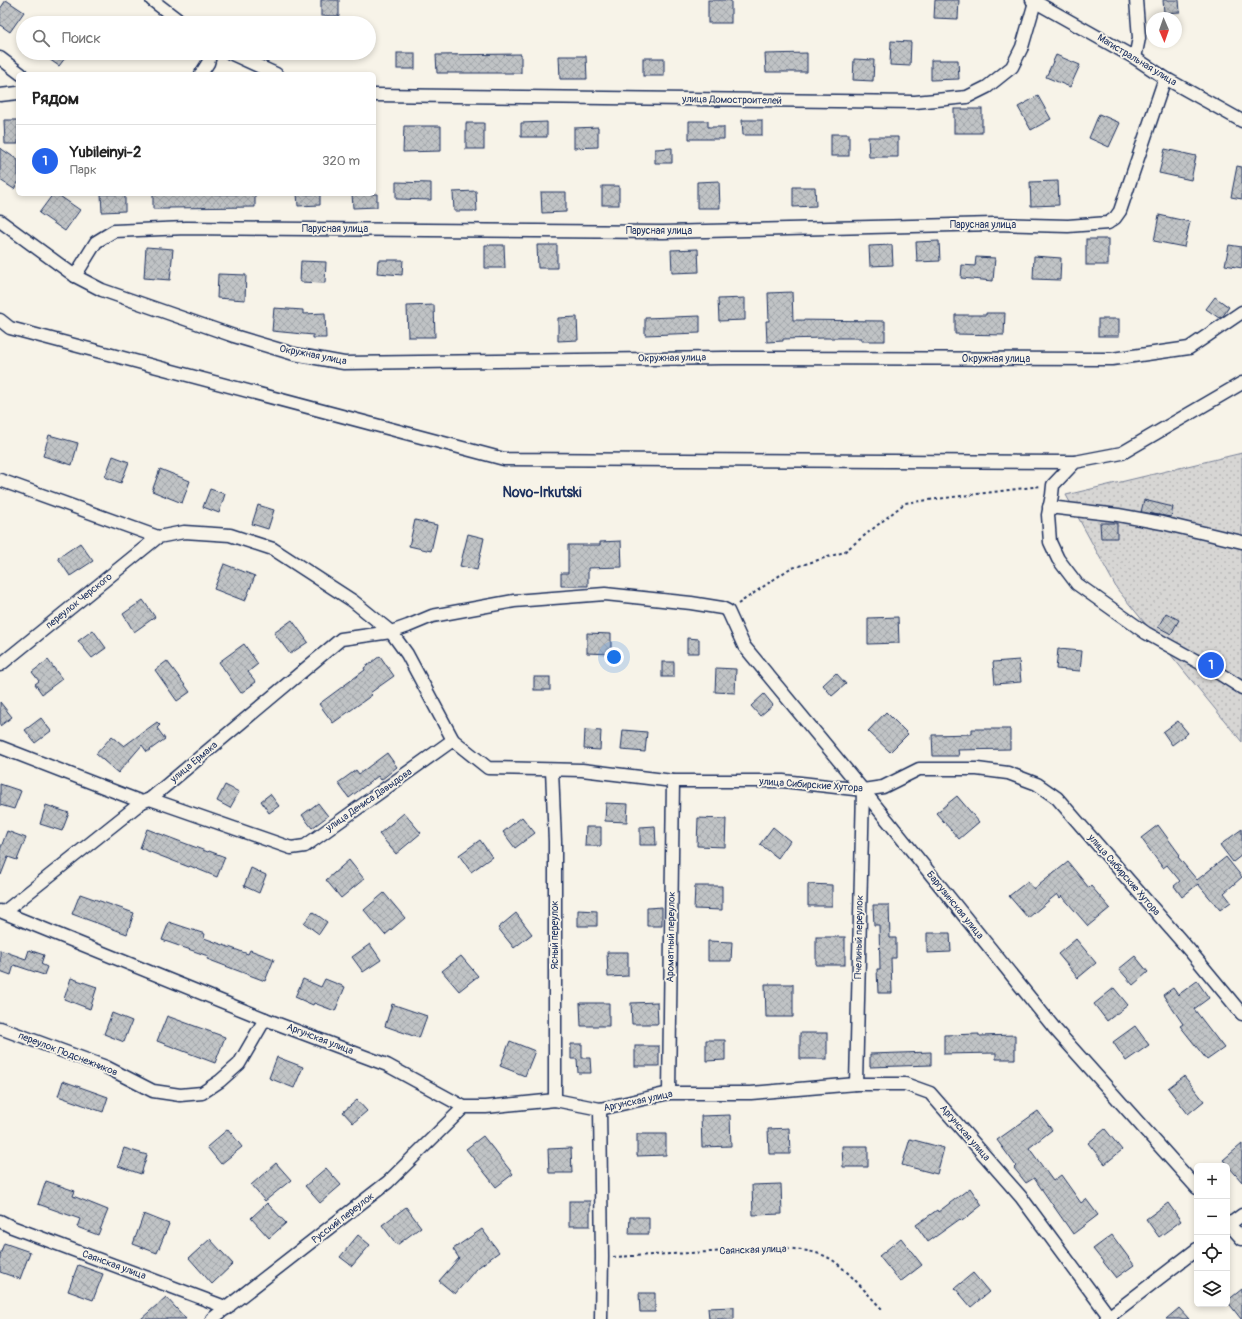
<!DOCTYPE html>
<html lang="ru">
<meta charset="utf-8">
<style>
:root{--surface:#fff;--page:#f2f2f2;--text:#222;--muted:#767676;--line:#e0e0e0;--accent:#2563eb}
body{margin:0;font-family:Pangolin,sans-serif;background:var(--page);color:var(--text)}
.controls{position:absolute;right:12px;bottom:12px;display:grid;overflow:hidden;border-radius:6px;box-shadow:0 2px 6px #0003}
.controls button{width:36px;height:36px;display:grid;place-items:center;padding:0;border:0;border-bottom:1px solid var(--line);background:var(--surface);color:var(--text);font:20px sans-serif}
.compass{position:absolute;left:1146px;top:12px;width:36px;height:36px;border-radius:50%;background:var(--surface);box-shadow:0 2px 6px #0003;rotate:178deg}
.you{position:absolute;left:614px;top:657px;width:14px;height:14px;margin:-10px;border:3px solid #fff;border-radius:50%;background:#1a73e8;box-shadow:0 0 0 6px #1a73e833}
.badge{display:grid;place-items:center;width:26px;height:26px;border-radius:50%;background:var(--accent);color:#fff;font-size:13px;font-weight:700}
.pin{position:absolute;translate:-50% -50%;border:2px solid #fff;box-shadow:0 1px 4px #0006}
.list{margin:0;padding:0;list-style:none}
h2{display:flex;justify-content:space-between;align-items:center;height:52px;margin:0;padding:0 16px;font-size:17px}
h2 small{font-size:13px;font-weight:400;color:var(--muted)}
.list li{display:grid;grid-template-columns:26px 1fr auto;gap:12px;align-items:center;box-sizing:border-box;height:72px;padding:0 16px;border-top:1px solid var(--line)}
.list b{display:block;font-size:15px;white-space:nowrap}
.list p{margin:0;font-size:13px;white-space:nowrap;color:var(--muted)}
.list em{font-size:13px;font-style:normal;color:var(--muted)}
.icon{flex:none;width:22px;height:22px;fill:none;stroke:currentColor;stroke-width:2;stroke-linecap:round;stroke-linejoin:round}
.map{position:relative;flex:none;width:1242px;height:1319px;overflow:hidden}
.search{position:absolute;background:var(--surface);box-shadow:0 2px 6px #0003;left:16px;top:16px;width:360px;height:44px;display:flex;align-items:center;gap:10px;box-sizing:border-box;padding:0 14px;border-radius:22px;color:var(--muted);font-size:15px}
.panel{position:absolute;background:var(--surface);box-shadow:0 2px 6px #0003;left:16px;top:72px;width:360px;height:124px;border-radius:6px}
.map>svg:first-child{display:block}
</style>
<div class="map">
<svg width="1242" height="1319" viewBox="0 0 1242 1319">
<defs>
<pattern id="park-dots" width="8" height="8" patternUnits="userSpaceOnUse"><rect width="8" height="8" fill="#d7d6d4"/><path d="M2 2h.1M6 6h.1" fill="none" stroke="#b8b8b8" stroke-width="1.8" stroke-linecap="round"/></pattern>
<pattern id="building-cross-hatch" width="8" height="8" patternUnits="userSpaceOnUse"><rect width="8" height="8" fill="#c0c3c5"/><path d="M0 0l8 8M0 8l8-8" fill="none" stroke="#a4a8ac"/></pattern>
</defs>
<rect width="100%" height="100%" fill="#f7f3e8"/>
<filter id="ink" filterUnits="userSpaceOnUse"><feTurbulence type="fractalNoise" baseFrequency=".025" numOctaves="2"/><feDisplacementMap in="SourceGraphic" scale="8" xChannelSelector="R" yChannelSelector="G"/><feConvolveMatrix kernelMatrix="1 2 1 2 8 2 1 2 1" color-interpolation-filters="sRGB"/></filter>
<g filter="url(#ink)">
<!-- park -->
<polygon fill="url(#park-dots)" stroke="#798299" points="1242,453 1242,742 1117,589 1066,495"/>
<!-- building -->
<g fill="url(#building-cross-hatch)" stroke="#1b2f5e">
<polygon points="6,0 24,12 10,32 0,25 0,9"/>
<rect x="321" y="0" width="18" height="16"/>
<rect x="708" y="0" width="23" height="23"/>
<polygon points="935,0 959,0 958,19 934,18"/>
<polygon points="1163,0 1179,0 1180,12 1164,13"/>
<polygon points="891,41 911,42 910,66 890,65"/>
<polygon points="40,53 69,53 59,66"/>
<rect x="397" y="53" width="18" height="16"/>
<polygon points="807,53 807,72 766,72 765,54"/>
<polygon points="521,54 521,73 437,73 436,55"/>
<polygon points="1056,55 1080,65 1070,87 1046,77"/>
<polygon points="559,56 586,56 587,79 560,79"/>
<rect x="643" y="58" width="21" height="18"/>
<polygon points="854,59 874,60 873,81 853,80"/>
<polygon points="931,60 958,60 959,79 931,80"/>
<polygon points="1038,96 1051,119 1031,130 1018,107"/>
<rect x="954" y="109" width="28" height="24"/>
<polygon points="1099,114 1120,123 1109,147 1089,138"/>
<polygon points="4,120 18,120 18,144 5,144"/>
<polygon points="742,120 762,120 762,135 743,135"/>
<polygon points="689,121 708,121 708,127 724,127 724,139 689,139"/>
<polygon points="547,122 547,137 521,137 521,123"/>
<rect x="466" y="123" width="18" height="26"/>
<polygon points="404,126 441,126 441,151 403,152"/>
<polygon points="598,127 598,147 574,148 574,128"/>
<rect x="831" y="134" width="18" height="22"/>
<polygon points="868,137 898,137 898,157 869,157"/>
<polygon points="0,148 18,160 18,183 14,189 0,180"/>
<polygon points="672,148 672,163 655,163 655,149"/>
<polygon points="1165,149 1196,156 1191,180 1159,173"/>
<polygon points="1237,166 1242,167 1242,199 1231,197"/>
<polygon points="719,181 720,208 697,208 697,182"/>
<polygon points="1058,181 1059,205 1031,206 1030,182"/>
<polygon points="396,182 431,183 431,200 396,199"/>
<rect x="602" y="186" width="17" height="19"/>
<polygon points="793,187 815,187 816,206 793,207"/>
<polygon points="476,191 477,211 454,211 453,192"/>
<polygon points="541,192 566,192 566,212 542,213"/>
<polygon points="53,194 57,194 80,210 65,231 39,213"/>
<polygon points="101,194 125,194 125,211 102,212"/>
<polygon points="153,194 255,194 255,207 169,208 169,209 153,209"/>
<polygon points="297,194 320,194 320,205 298,206"/>
<polygon points="352,194 377,194 377,207 353,208"/>
<polygon points="1159,215 1190,222 1184,247 1154,241"/>
<rect x="1086" y="239" width="22" height="26"/>
<polygon points="939,241 940,261 917,262 916,242"/>
<polygon points="485,245 504,245 505,268 485,268"/>
<polygon points="537,245 557,245 557,268 538,268"/>
<polygon points="892,245 893,265 870,266 869,246"/>
<polygon points="1229,245 1242,247 1242,268 1225,265"/>
<polygon points="146,247 173,249 170,280 144,278"/>
<polygon points="698,249 699,272 672,273 671,250"/>
<polygon points="1034,256 1061,258 1060,280 1033,279"/>
<polygon points="976,257 995,258 993,281 961,278 962,265 975,266"/>
<polygon points="378,260 403,260 402,275 377,273"/>
<polygon points="301,261 326,262 325,283 300,282"/>
<polygon points="218,274 246,275 245,300 217,298"/>
<polygon points="792,292 793,320 885,321 885,341 861,341 861,338 823,338 783,339 783,341 767,342 766,321 769,321 768,293"/>
<polygon points="1215,297 1229,307 1223,316 1219,318 1206,309"/>
<polygon points="745,298 745,320 719,321 718,299"/>
<polygon points="434,305 435,337 408,337 407,306"/>
<polygon points="274,308 303,310 303,314 325,313 326,338 313,338 313,335 272,331"/>
<polygon points="986,313 1005,313 1004,335 955,334 955,315 986,315"/>
<polygon points="700,316 700,333 645,335 645,318"/>
<polygon points="577,317 578,340 558,341 558,318"/>
<rect x="1098" y="319" width="21" height="17"/>
<polygon points="49,435 78,443 72,465 43,456"/>
<polygon points="113,456 129,462 121,483 105,477"/>
<polygon points="160,469 190,481 182,503 152,491"/>
<polygon points="210,489 225,494 219,513 203,507"/>
<polygon points="1144,500 1173,507 1171,517 1141,512"/>
<polygon points="258,505 274,510 268,529 252,524"/>
<polygon points="415,520 437,525 431,551 409,546"/>
<polygon points="1100,523 1117,523 1117,538 1101,538"/>
<polygon points="468,534 484,538 477,570 460,566"/>
<polygon points="621,541 622,567 588,568 588,586 561,586 561,573 568,573 568,545 600,545 600,542"/>
<polygon points="80,543 93,561 70,576 58,558"/>
<polygon points="224,564 255,576 245,601 214,589"/>
<polygon points="143,600 155,617 134,632 123,614"/>
<polygon points="1166,613 1179,620 1171,634 1158,627"/>
<polygon points="898,617 899,643 868,644 868,618"/>
<polygon points="292,620 308,642 290,654 274,633"/>
<polygon points="93,630 106,648 92,658 78,641"/>
<polygon points="587,633 611,634 611,654 587,653"/>
<polygon points="687,638 699,639 699,653 687,653"/>
<polygon points="244,644 258,664 248,672 256,682 241,693 219,662"/>
<polygon points="1058,649 1082,651 1080,671 1056,669"/>
<polygon points="380,656 394,676 370,693 372,695 333,723 319,704 365,670 364,668"/>
<polygon points="48,660 62,679 42,694 35,684 39,681 32,672"/>
<polygon points="1019,660 1021,682 995,684 993,662"/>
<polygon points="167,661 190,692 177,701 155,670"/>
<rect x="662" y="662" width="12" height="15"/>
<polygon points="716,668 736,669 735,693 715,692"/>
<polygon points="836,673 846,684 832,696 823,685"/>
<rect x="534" y="677" width="16" height="13"/>
<polygon points="764,694 773,705 760,716 751,706"/>
<polygon points="0,702 12,717 0,726"/>
<polygon points="886,712 908,734 890,752 868,731"/>
<polygon points="41,718 51,731 35,743 25,730"/>
<polygon points="1178,721 1188,733 1172,745 1163,732"/>
<polygon points="157,722 160,725 157,728 165,739 147,752 142,745 118,773 96,754 112,736 124,746"/>
<polygon points="972,729 1010,729 1010,749 958,750 959,756 933,756 932,735 972,734"/>
<polygon points="585,730 601,731 600,750 584,749"/>
<polygon points="623,730 647,732 645,752 621,750"/>
<polygon points="387,753 397,767 381,780 378,776 349,798 338,783 356,770 359,774"/>
<polygon points="0,784 21,791 14,809 0,805"/>
<polygon points="225,785 239,792 230,808 217,801"/>
<polygon points="270,794 279,806 269,813 261,801"/>
<polygon points="957,796 979,822 959,839 936,813"/>
<polygon points="318,803 328,816 312,828 302,815"/>
<polygon points="606,803 628,804 627,822 605,821"/>
<polygon points="46,805 69,813 62,831 40,824"/>
<polygon points="404,813 421,833 396,854 379,834"/>
<polygon points="522,817 535,833 515,848 503,832"/>
<polygon points="698,818 726,819 725,847 697,846"/>
<polygon points="1158,825 1180,855 1178,857 1197,880 1226,857 1242,877 1224,893 1231,902 1220,910 1198,884 1182,897 1174,886 1180,881 1167,865 1163,868 1141,838"/>
<polygon points="655,826 656,845 640,845 640,827"/>
<polygon points="586,827 601,827 601,846 585,846"/>
<polygon points="773,827 790,841 778,858 760,844"/>
<polygon points="147,829 208,852 209,851 225,857 217,877 190,866 189,867 140,848"/>
<polygon points="1242,829 1242,855 1233,862 1220,845"/>
<polygon points="7,831 26,838 17,860 8,857 1,875 0,874 0,850"/>
<polygon points="480,840 492,857 471,872 459,855"/>
<polygon points="349,860 364,879 341,898 326,880"/>
<polygon points="1068,862 1089,888 1091,886 1110,908 1088,926 1062,896 1060,898 1057,894 1028,918 1009,896 1028,881 1034,889"/>
<polygon points="251,868 266,875 259,893 244,886"/>
<polygon points="808,884 832,885 832,906 808,906"/>
<polygon points="695,886 722,886 722,910 694,909"/>
<polygon points="384,893 405,918 385,935 364,910"/>
<polygon points="80,894 134,913 127,934 72,914"/>
<polygon points="873,905 889,905 890,938 896,938 896,958 891,958 892,993 878,993 877,969 880,969 879,925 874,925"/>
<polygon points="662,907 662,926 647,926 647,908"/>
<polygon points="578,910 597,911 597,926 578,926"/>
<polygon points="313,912 327,922 319,934 304,923"/>
<polygon points="516,913 532,934 514,948 498,928"/>
<polygon points="169,922 205,934 204,938 248,954 250,950 274,959 265,981 207,959 208,956 162,940"/>
<polygon points="927,933 950,933 951,952 927,953"/>
<rect x="816" y="937" width="29" height="28"/>
<polygon points="1076,939 1096,963 1078,978 1058,954"/>
<polygon points="708,941 732,942 731,961 708,961"/>
<polygon points="370,944 381,960 363,972 352,957"/>
<polygon points="0,950 26,959 29,950 44,955 41,964 47,967 44,975 14,965 11,975 0,971"/>
<polygon points="607,952 628,952 628,976 608,977"/>
<polygon points="461,956 478,976 459,991 442,971"/>
<polygon points="1135,956 1148,972 1133,985 1119,969"/>
<polygon points="71,978 97,987 90,1009 64,999"/>
<polygon points="303,979 321,987 325,979 345,987 335,1011 314,1003 313,1005 295,997"/>
<polygon points="1197,981 1209,998 1194,1009 1224,1048 1207,1060 1180,1026 1183,1024 1163,995 1173,988 1178,995"/>
<polygon points="765,984 793,984 793,1017 766,1017"/>
<polygon points="1114,988 1128,1005 1107,1021 1094,1004"/>
<polygon points="657,1002 658,1024 632,1024 631,1003"/>
<polygon points="580,1003 609,1003 609,1026 581,1026"/>
<polygon points="392,1004 427,1016 419,1038 385,1026"/>
<polygon points="112,1013 132,1021 124,1042 104,1034"/>
<polygon points="167,1016 225,1037 215,1063 157,1041"/>
<polygon points="1135,1026 1149,1045 1126,1061 1113,1042"/>
<rect x="800" y="1033" width="27" height="26"/>
<polygon points="979,1034 979,1036 1015,1035 1015,1059 996,1059 996,1053 944,1054 944,1035"/>
<polygon points="706,1040 725,1040 725,1060 706,1061"/>
<polygon points="510,1041 535,1051 525,1076 500,1066"/>
<polygon points="571,1044 582,1044 582,1058 590,1058 591,1073 578,1073 577,1059 571,1059"/>
<rect x="635" y="1046" width="24" height="20"/>
<polygon points="931,1052 931,1065 870,1067 870,1054"/>
<polygon points="277,1057 303,1067 294,1088 269,1078"/>
<polygon points="1184,1076 1204,1101 1188,1114 1168,1088"/>
<polygon points="63,1081 108,1097 103,1112 58,1096"/>
<polygon points="357,1100 367,1111 353,1123 343,1112"/>
<polygon points="1038,1111 1052,1130 1029,1148 1053,1181 1061,1175 1081,1203 1086,1199 1098,1215 1073,1234 1034,1178 1026,1183 1014,1168 1016,1166 997,1140"/>
<polygon points="730,1115 731,1146 702,1147 701,1116"/>
<polygon points="789,1128 790,1154 769,1154 768,1129"/>
<polygon points="228,1129 242,1147 221,1164 207,1147"/>
<polygon points="1105,1129 1122,1150 1105,1164 1088,1143"/>
<polygon points="637,1134 666,1134 666,1155 637,1156"/>
<polygon points="483,1136 513,1174 496,1187 466,1149"/>
<polygon points="910,1139 944,1148 937,1174 902,1165"/>
<polygon points="1242,1144 1242,1182 1223,1160"/>
<polygon points="842,1146 868,1146 868,1167 843,1167"/>
<polygon points="124,1148 147,1155 141,1174 118,1166"/>
<polygon points="571,1148 572,1173 549,1173 548,1149"/>
<polygon points="276,1163 291,1180 265,1201 251,1185"/>
<polygon points="326,1168 341,1185 320,1203 305,1186"/>
<polygon points="46,1181 75,1191 73,1196 108,1210 98,1235 77,1227 80,1219 38,1204"/>
<polygon points="781,1184 782,1214 753,1215 752,1185"/>
<polygon points="970,1188 982,1205 962,1221 960,1219 928,1242 916,1225 937,1210 938,1212"/>
<rect x="569" y="1201" width="21" height="25"/>
<polygon points="267,1203 286,1223 269,1238 251,1218"/>
<polygon points="1168,1203 1181,1221 1159,1237 1146,1219"/>
<polygon points="406,1207 421,1227 397,1245 382,1225"/>
<polygon points="144,1214 169,1224 157,1253 133,1244"/>
<polygon points="630,1217 649,1217 649,1234 629,1234"/>
<polygon points="482,1229 499,1252 476,1269 455,1294 439,1281 459,1258 453,1249"/>
<polygon points="358,1235 370,1245 352,1266 340,1257"/>
<polygon points="1112,1235 1134,1265 1116,1278 1093,1249"/>
<polygon points="901,1238 922,1265 900,1282 879,1256"/>
<polygon points="210,1239 233,1264 212,1284 189,1258"/>
<polygon points="4,1243 30,1252 20,1279 0,1272 0,1255"/>
<polygon points="78,1265 103,1274 93,1300 68,1291"/>
<polygon points="973,1273 989,1292 971,1307 955,1288"/>
<polygon points="1242,1289 1242,1319 1241,1319 1227,1301"/>
<polygon points="639,1293 655,1293 655,1312 640,1312"/>
<polygon points="166,1297 186,1319 141,1319"/>
<polygon points="734,1307 734,1319 709,1319 708,1308"/>
<polygon points="1179,1308 1189,1319 1166,1319"/>
</g>
<g fill="none" stroke-linecap="round" stroke-linejoin="round">
<!-- minor casing -->
<g stroke="#1b2f5e" stroke-width="15">
<g id="minor">
<polyline points="152,0 182,23"/>
<polyline points="1032,0 1135,58 1165,78 1242,121"/>
<polyline points="230,53 276,74"/>
<polyline points="0,58 21,74"/>
<polyline points="1135,58 1139,38 1136,0"/>
<polyline points="201,74 208,63 211,53"/>
<polyline points="0,95 18,93"/>
<polyline points="374,95 915,102 967,97 987,87 1012,67 1022,47 1035,2"/>
<polyline points="0,221 75,276 102,290 234,336 294,354 344,363 723,358 1112,359 1189,348 1242,312"/>
<polyline points="75,276 96,242 114,231 186,228 663,232 995,224 1068,226 1108,223 1115,218 1120,211 1165,78"/>
<polyline points="0,320 10,328 504,459 1075,462"/>
<polyline points="1242,383 1122,453 1075,462 1053,485 1052,495 1048,515 1050,542 1058,559 1077,584 1146,633 1220,674 1242,688"/>
<polyline points="0,480 158,537 184,532 230,535 273,549 353,601 391,632 407,654 453,740"/>
<polyline points="1049,507 1118,515 1162,523 1242,542"/>
<polyline points="0,665 158,537"/>
<polyline points="0,747 142,802"/>
<polyline points="552,770 555,842 555,1100"/>
<polyline points="150,799 291,848 305,846 453,740 488,768 582,770 673,781 783,781 863,790 883,787 919,769 977,769 1008,773 1037,784 1057,798 1190,951 1242,1014"/>
<polyline points="0,911 265,1019 387,1065 464,1107 486,1107 555,1100 600,1109 669,1093 751,1093 856,1084 905,1084 930,1093 1021,1197 1111,1319"/>
<polyline points="4,912 142,802 150,799 341,639 391,632 408,626 432,616 514,601 605,594 691,603 722,608 728,611 744,646 863,790 1055,1029 1197,1188"/>
<polyline points="0,1028 106,1067 153,1091 180,1095 202,1093 220,1081 239,1064 265,1019"/>
<polyline points="856,1084 863,790"/>
<polyline points="669,1093 673,781"/>
<polyline points="600,1109 602,1257 601,1319"/>
<polyline points="0,1221 12,1227 228,1308"/>
<polyline points="1227,1222 1242,1239"/>
<polyline points="1227,1226 1242,1215"/>
<polyline points="212,1319 388,1182 464,1107"/>
<polyline points="1106,1319 1197,1249"/>
</g>
</g>
<!-- path -->
<g stroke="#1b2f5e" stroke-width="2" stroke-dasharray="3 3" stroke-linecap="butt">
<polyline points="738,604 789,569 844,552 905,503 1041,486"/>
<path d="M613,1257L787,1248C800,1250 815,1251 827,1257C844,1265 868,1295 882,1309"/>
</g>
<!-- minor -->
<use href="#minor" stroke="#f7f3e8" stroke-width="12"/>
</g>
</g>
<g text-anchor="middle" dominant-baseline="central" stroke-width="3.5" stroke-linejoin="round" paint-order="stroke">
<!-- street labels -->
<g font-size="10" fill="#1b2f5e" stroke="#f7f3e8">
<text transform="translate(1137 60) rotate(31)">Магистральная улица</text>
<text transform="translate(732 100) rotate(1)">улица Домостроителей</text>
<text x="983" y="225">Парусная улица</text>
<text x="335" y="229">Парусная улица</text>
<text x="659" y="231">Парусная улица</text>
<text transform="translate(313 355) rotate(11)">Окружная улица</text>
<text transform="translate(672 358) rotate(-1)">Окружная улица</text>
<text x="996" y="359">Окружная улица</text>
<text transform="translate(79 601) rotate(-39)">переулок Черского</text>
<text transform="translate(194 762) rotate(-40)">улица Ермака</text>
<text transform="translate(811 785) rotate(4)">улица Сибирские Хутора</text>
<text transform="translate(369 800) rotate(-35)">улица Дениса Давыдова</text>
<text transform="translate(1124 875) rotate(49)">улица Сибирские Хутора</text>
<text transform="translate(955 905) rotate(51)">Баргузинская улица</text>
<text transform="translate(555 935) rotate(-90)">Ясный переулок</text>
<text transform="translate(671 937) rotate(-89)">Ароматный переулок</text>
<text transform="translate(859 937) rotate(-89)">Пчелиный переулок</text>
<text transform="translate(320 1039) rotate(21)">Аргунская улица</text>
<text transform="translate(68 1054) rotate(21)">переулок Подснежников</text>
<text transform="translate(638 1101) rotate(-12)">Аргунская улица</text>
<text transform="translate(965 1133) rotate(49)">Аргунская улица</text>
<text transform="translate(343 1218) rotate(-38)">Русский переулок</text>
<text transform="translate(753 1250) rotate(-2)">Саянская улица</text>
<text transform="translate(114 1265) rotate(20)">Саянская улица</text>
</g>
<!-- district labels -->
<g font-size="14" font-weight="bold" fill="#1b2f5e" stroke="#f7f3e8">
<text x="542" y="492">Novo-Irkutski</text>
</g>
</g>
</svg>
<div class="controls">
<button>+</button>
<button>−</button>
<button><svg class="icon" aria-label="locate" viewBox="0 0 24 24"><circle cx="12" cy="12" r="6"/><path d="M12 2v4M12 18v4M2 12h4M18 12h4"/></svg></button>
<button><svg class="icon" aria-label="layers" viewBox="0 0 24 24"><path d="M12 4l9 5-9 5-9-5zM3 14l9 5 9-5"/></svg></button>
</div>
<svg class="compass" viewBox="-18 -18 36 36"><path d="M0-13l5 13h-10z" fill="#e53935"/><path d="M0 13l5-13h-10z" fill="#767676"/></svg>
<div class="you"></div>
<div class="pin badge" style="left:1211px;top:665px">1</div>
<div class="search"><svg class="icon" aria-label="search" viewBox="0 0 24 24"><circle cx="10" cy="10" r="6"/><path d="M15 15l6 6"/></svg>Поиск</div>
<section class="panel">
<h2>Рядом<small></small></h2>
<ul class="list">
<li><span class="badge">1</span><div><b>Yubileinyi-2</b><p>Парк</p></div><em>320 m</em></li>
</ul>
</section>
</div>
